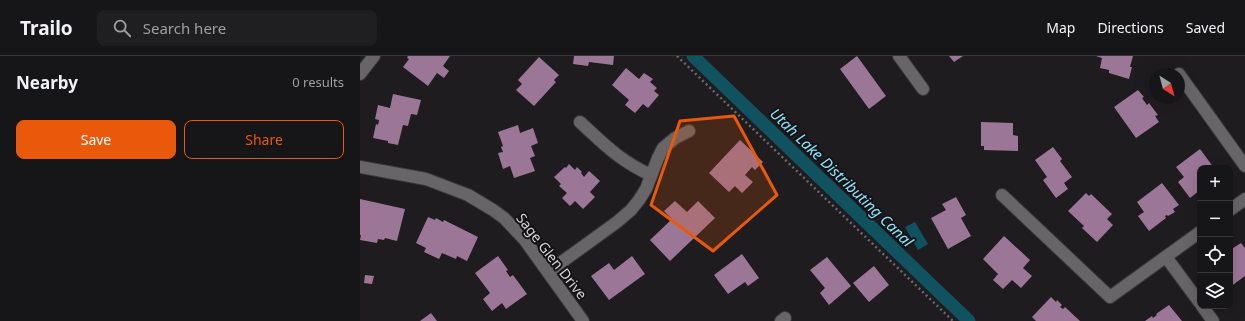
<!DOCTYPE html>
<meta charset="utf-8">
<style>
:root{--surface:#161517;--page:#1f1e20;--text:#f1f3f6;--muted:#9e9fa1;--line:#353436;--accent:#ea580c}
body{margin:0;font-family:"Noto Sans",sans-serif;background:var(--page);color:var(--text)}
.controls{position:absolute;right:12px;bottom:12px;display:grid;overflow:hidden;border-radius:8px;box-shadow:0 4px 16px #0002}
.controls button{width:36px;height:36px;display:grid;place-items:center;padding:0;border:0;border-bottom:1px solid var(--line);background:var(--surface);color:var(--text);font:20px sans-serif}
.compass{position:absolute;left:789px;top:12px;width:36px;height:36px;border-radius:50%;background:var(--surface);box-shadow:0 4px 16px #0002;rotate:144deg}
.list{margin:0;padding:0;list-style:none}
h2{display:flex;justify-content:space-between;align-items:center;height:52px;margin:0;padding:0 16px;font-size:17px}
h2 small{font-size:13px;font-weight:400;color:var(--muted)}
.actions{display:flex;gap:8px;padding:12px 16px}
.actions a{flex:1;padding:9px 0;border:1px solid var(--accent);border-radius:8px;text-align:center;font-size:14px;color:var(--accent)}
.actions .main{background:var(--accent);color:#fff}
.icon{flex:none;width:22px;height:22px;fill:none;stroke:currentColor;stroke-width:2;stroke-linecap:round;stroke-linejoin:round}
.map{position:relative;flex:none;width:885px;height:265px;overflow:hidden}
header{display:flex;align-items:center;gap:24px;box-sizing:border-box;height:56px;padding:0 20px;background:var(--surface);border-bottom:1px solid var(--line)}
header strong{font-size:19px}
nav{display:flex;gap:22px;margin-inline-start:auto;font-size:14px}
.search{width:280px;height:36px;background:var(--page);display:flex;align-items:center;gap:10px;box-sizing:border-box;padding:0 14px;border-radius:8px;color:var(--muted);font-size:15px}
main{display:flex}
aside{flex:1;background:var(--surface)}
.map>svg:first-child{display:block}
</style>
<header>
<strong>Trailo</strong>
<div class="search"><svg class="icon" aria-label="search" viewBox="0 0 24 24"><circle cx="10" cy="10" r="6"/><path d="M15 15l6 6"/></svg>Search here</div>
<nav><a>Map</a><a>Directions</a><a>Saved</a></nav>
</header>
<main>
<aside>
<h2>Nearby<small>0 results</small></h2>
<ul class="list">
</ul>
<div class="actions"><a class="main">Save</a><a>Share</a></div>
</aside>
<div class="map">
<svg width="885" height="265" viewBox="0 0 885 265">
<rect width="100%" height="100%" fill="#1e1c1f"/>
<!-- water -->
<polygon fill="#115260" points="555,166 568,188 558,194 545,171"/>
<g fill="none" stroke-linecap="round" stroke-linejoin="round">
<!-- canal -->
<polyline stroke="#115260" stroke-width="13" points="333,0 609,265"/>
</g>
<!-- building -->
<g fill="#9c7696">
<polygon points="48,0 90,0 83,10 89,15 84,22 77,17 68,30 43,11 49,3 47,2"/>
<polygon points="214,0 254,0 253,9 229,6 228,10 213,8"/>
<polygon points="497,0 526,40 509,53 480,13"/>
<polygon points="589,0 603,0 594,6"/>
<polygon points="736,0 773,0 770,11 772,11 769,23 749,17 749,14 740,12 742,2"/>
<polygon points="179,1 199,19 194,24 196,26 174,50 156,34 162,28 158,24"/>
<polygon points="266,12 279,23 284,17 293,23 290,26 297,32 294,35 299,39 288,52 283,48 275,57 265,49 269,44 252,29"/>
<polygon points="778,34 784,41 782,42 787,49 789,47 798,59 795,60 799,66 776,82 754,51"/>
<polygon points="33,38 61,44 57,59 51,58 48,70 43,69 38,89 28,87 28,85 13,82 16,68 18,69 19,64 15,63 18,49 30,52"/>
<polygon points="621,66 653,67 653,79 658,80 658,95 624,94 624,90 621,90"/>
<polygon points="158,69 160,77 173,72 178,87 171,90 175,100 170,102 175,115 154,122 150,110 143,113 138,97 143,96 141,91 143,90 138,76"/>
<polygon points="380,84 403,106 395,114 392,111 385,119 393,126 382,137 375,130 369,136 349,117"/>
<polygon points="693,91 702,103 700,105 712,121 704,127 708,133 696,142 683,124 687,121 675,104"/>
<polygon points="840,93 854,112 840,112 840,134 830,142 818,126 824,121 816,111"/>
<polygon points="209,108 215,114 217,111 222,116 221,117 224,121 229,115 240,125 230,136 235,141 223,153 215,145 210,150 202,142 207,137 199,130 201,128 194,121 205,111 206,112"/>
<polygon points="802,127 819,149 813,153 815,156 808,160 807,159 805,160 806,162 789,175 778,160 784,156 777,146"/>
<polygon points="726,137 729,140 731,138 752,158 747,163 753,169 737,186 722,172 724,170 708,155"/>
<polygon points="596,141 606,159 601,162 611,180 588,193 571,162 586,154 582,148"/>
<polygon points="0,143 45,153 37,185 25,182 24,184 18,183 17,187 0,184 1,179 0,179"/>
<polygon points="315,145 327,156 338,145 355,162 310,205 290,184 312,163 304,155"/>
<polygon points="68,161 75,164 76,162 83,166 84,164 118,181 107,205 97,200 96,203 82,197 79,203 64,196 66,192 56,187"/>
<polygon points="644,180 670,204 663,212 672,220 661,232 652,224 643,233 633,224 638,218 623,203"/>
<polygon points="881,187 885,192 885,220 870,231 870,194"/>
<polygon points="382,198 399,222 388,230 385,226 368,238 354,219"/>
<polygon points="138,200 148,214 146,215 150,221 153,219 167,238 146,253 142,247 132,255 123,243 130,237 115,217"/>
<polygon points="272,200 285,218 249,244 231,220 249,207 254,214"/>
<polygon points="467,201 491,230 469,249 460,237 465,232 450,214"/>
<polygon points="514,210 529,229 509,246 493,227"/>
<polygon points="5,219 14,220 12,228 4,227"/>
<polygon points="691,241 696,246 697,244 702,249 700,251 703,253 705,251 720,265 676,265 672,261"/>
<polygon points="809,249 822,265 785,265 792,260 793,262 797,259 796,258"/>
<polygon points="71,257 77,265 60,265"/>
</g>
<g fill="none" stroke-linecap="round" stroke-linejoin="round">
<!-- minor casing -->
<g stroke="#39383a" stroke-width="14">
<g id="minor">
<polyline points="539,0 563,33"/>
<polyline points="0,18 14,0"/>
<polyline points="819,18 885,110"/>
<path d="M220,66C245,89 260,105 291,119"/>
<polyline points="0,111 66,123 108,139 133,154 144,162 164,183 223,265"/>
<polyline points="642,139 750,241 840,176"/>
<polyline points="870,154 885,143"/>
<polyline points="806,201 840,247"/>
<polyline points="188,216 257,166 271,154 279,144 286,133 298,102 303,92 315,82 329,75"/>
<polyline points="842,250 853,265"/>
<polyline points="421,265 425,262"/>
</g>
</g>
<!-- path -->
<polyline stroke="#6a686b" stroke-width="2.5" stroke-dasharray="2 3" stroke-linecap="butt" points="317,0 593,265"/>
<!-- minor -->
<use href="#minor" stroke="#676568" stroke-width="12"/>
</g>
<!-- marked area -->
<path fill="#e8590c" fill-opacity="0.2" stroke="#e8590c" stroke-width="3" stroke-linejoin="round" d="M374,60L417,139L353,195L291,149L320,65Z"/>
<g text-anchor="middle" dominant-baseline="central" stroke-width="4" stroke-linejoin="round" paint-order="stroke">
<!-- street labels -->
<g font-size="14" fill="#d4d3d5" stroke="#151316">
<text transform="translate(192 200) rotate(52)">Sage Glen Drive</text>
</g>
<!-- water labels -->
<g font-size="15" font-style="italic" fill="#88e7ff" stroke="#151316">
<text transform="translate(482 121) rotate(44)">Utah Lake Distributing Canal</text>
</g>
</g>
</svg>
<div class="controls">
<button>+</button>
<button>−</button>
<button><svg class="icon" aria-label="locate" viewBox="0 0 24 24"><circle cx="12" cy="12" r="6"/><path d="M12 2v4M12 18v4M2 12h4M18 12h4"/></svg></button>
<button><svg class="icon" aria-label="layers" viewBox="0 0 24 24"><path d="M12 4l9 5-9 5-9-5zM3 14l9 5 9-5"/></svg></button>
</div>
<svg class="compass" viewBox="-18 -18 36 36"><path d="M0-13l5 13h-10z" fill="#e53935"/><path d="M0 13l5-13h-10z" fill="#9e9fa1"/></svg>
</div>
</main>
